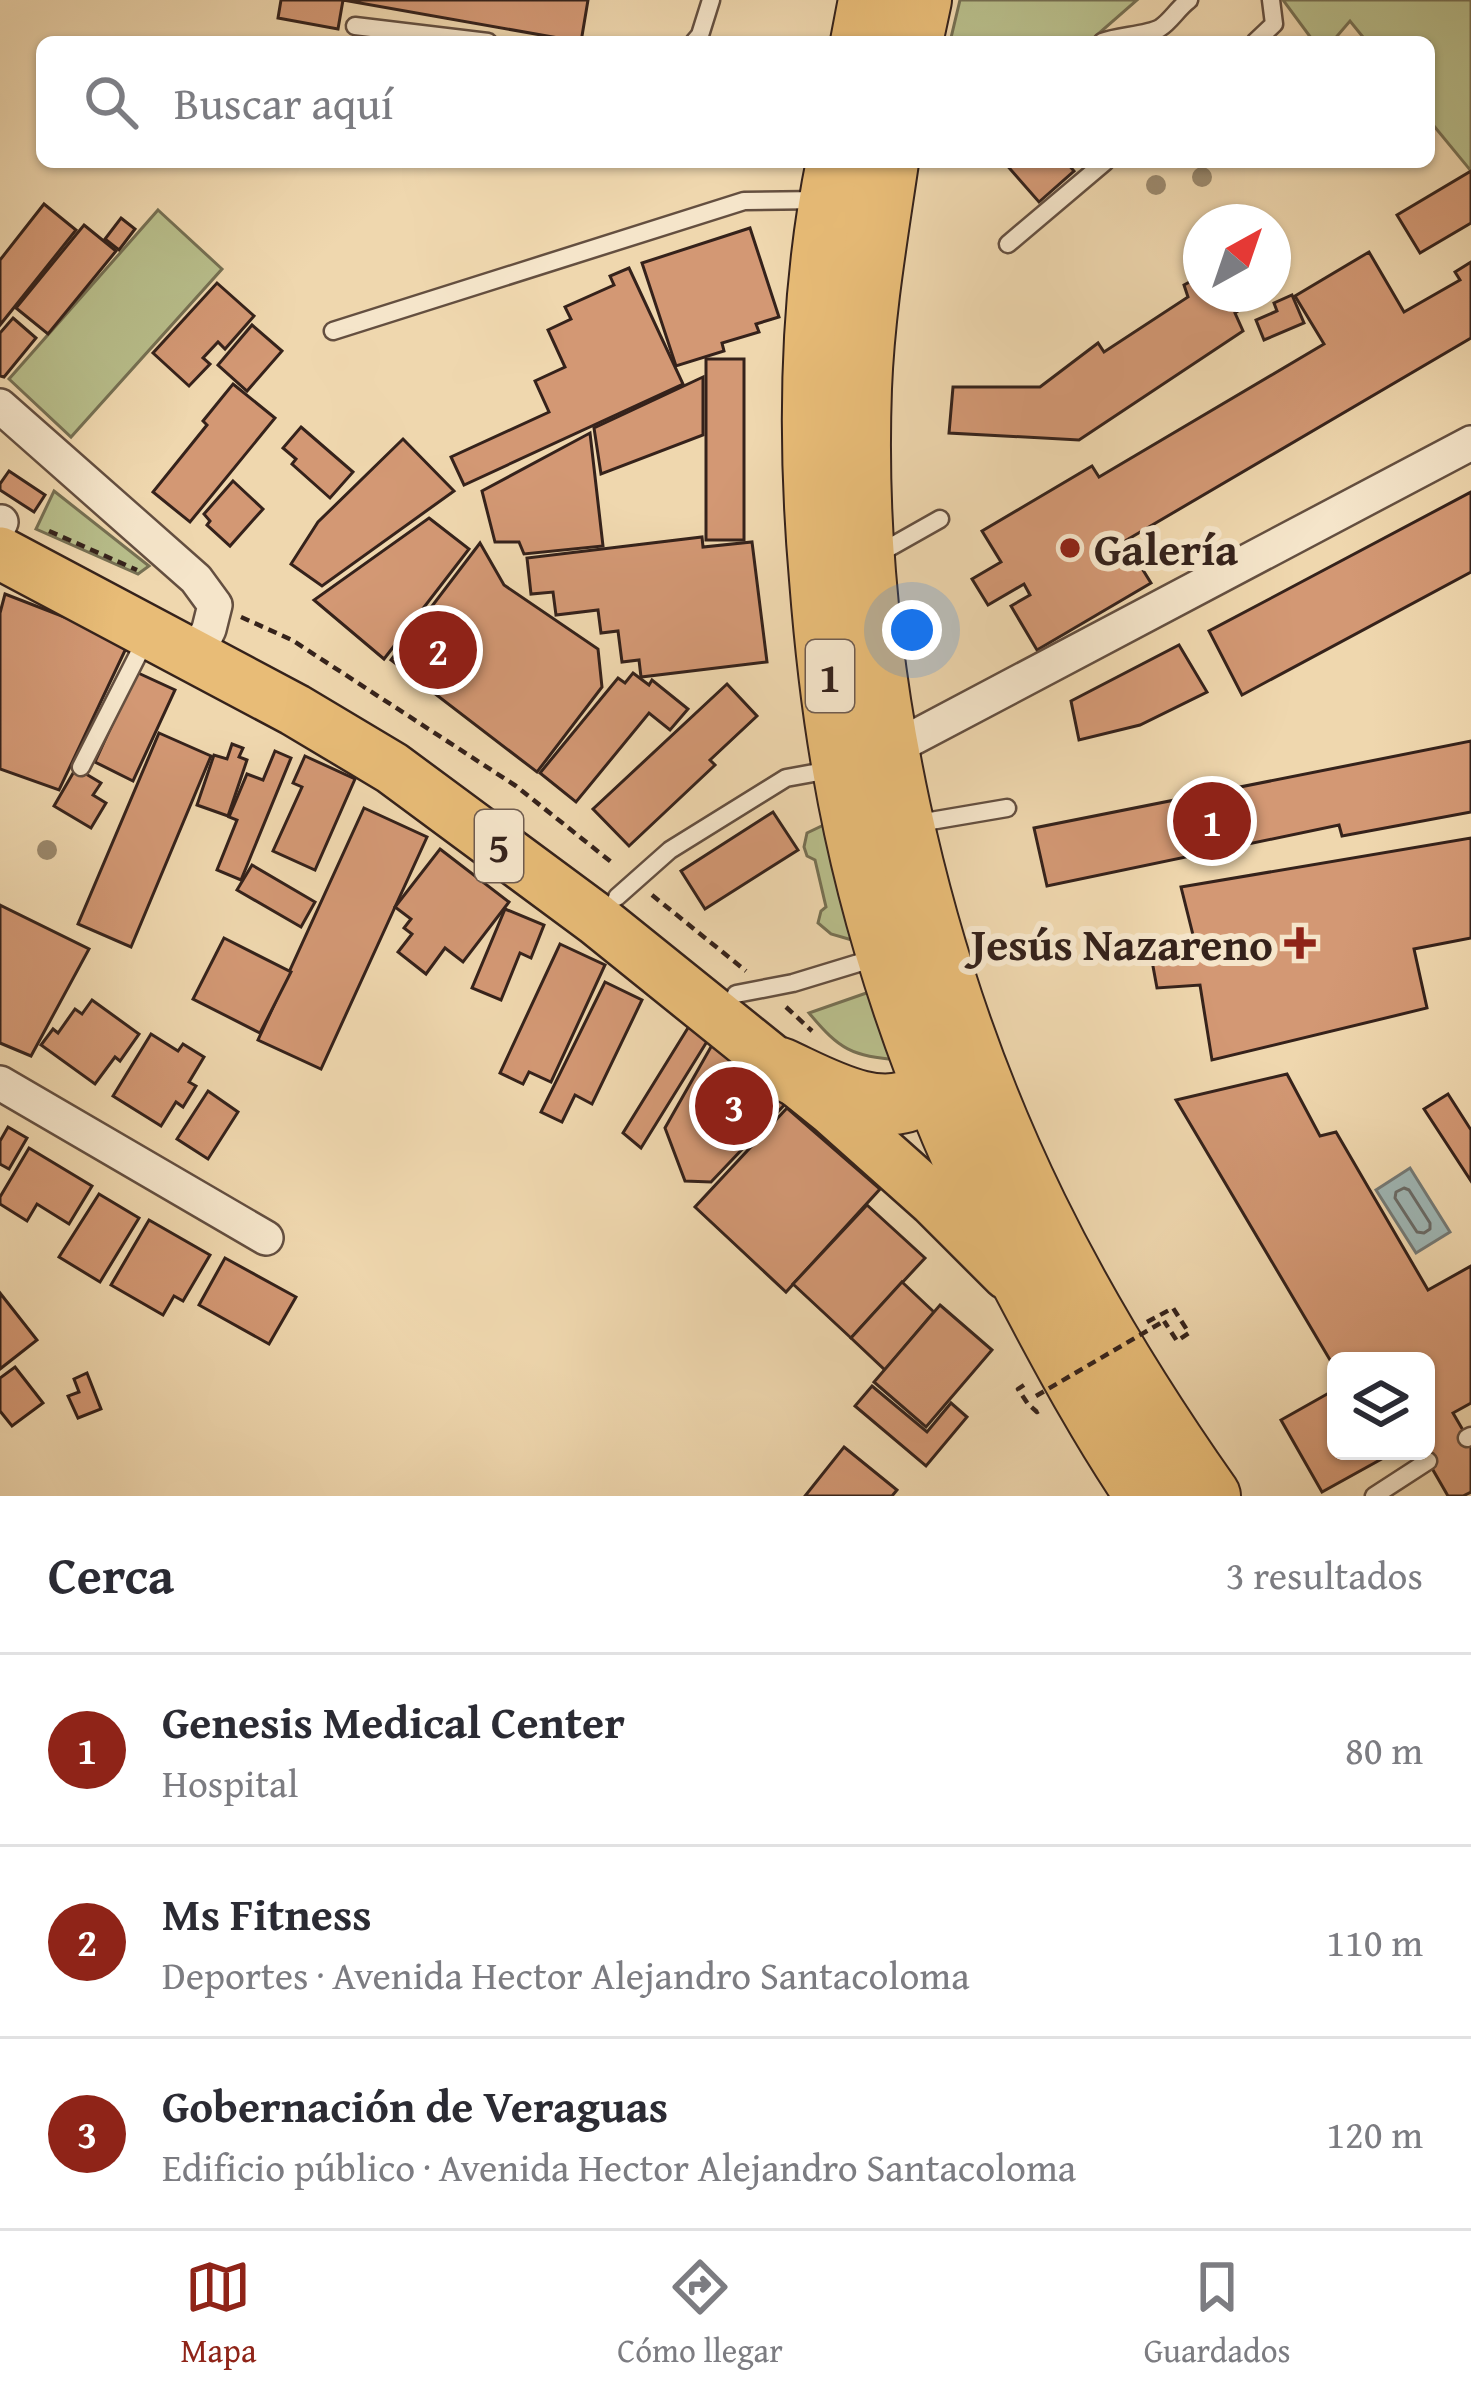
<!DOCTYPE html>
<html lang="es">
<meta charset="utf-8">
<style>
:root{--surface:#fff;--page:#f2f2f3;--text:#2b2b33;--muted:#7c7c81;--line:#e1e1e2;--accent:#8f2418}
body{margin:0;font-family:"Gentium Book Plus",serif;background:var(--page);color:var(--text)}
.controls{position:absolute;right:36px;bottom:36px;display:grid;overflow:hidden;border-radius:18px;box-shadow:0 3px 9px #0004}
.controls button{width:108px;height:108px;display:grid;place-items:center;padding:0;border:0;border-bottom:3px solid var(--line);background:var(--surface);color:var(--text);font:60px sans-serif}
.compass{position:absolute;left:1183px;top:204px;width:108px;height:108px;border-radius:50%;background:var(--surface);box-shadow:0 3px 9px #0004;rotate:40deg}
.you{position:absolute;left:912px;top:630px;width:42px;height:42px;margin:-30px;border:9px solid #fff;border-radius:50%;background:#1a73e8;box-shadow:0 0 0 18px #1a73e833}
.badge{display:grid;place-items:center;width:78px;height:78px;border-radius:50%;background:var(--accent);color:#fff;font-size:39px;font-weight:700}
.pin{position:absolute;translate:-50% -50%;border:6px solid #fff;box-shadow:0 3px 12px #0006}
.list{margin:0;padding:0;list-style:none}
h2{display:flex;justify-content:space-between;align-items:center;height:156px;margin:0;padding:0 48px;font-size:51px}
h2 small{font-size:39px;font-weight:400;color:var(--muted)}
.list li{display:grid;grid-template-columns:78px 1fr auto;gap:36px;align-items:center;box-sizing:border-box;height:192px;padding:0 48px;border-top:3px solid var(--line)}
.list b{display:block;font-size:45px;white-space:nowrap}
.list p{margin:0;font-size:39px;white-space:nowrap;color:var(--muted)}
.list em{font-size:39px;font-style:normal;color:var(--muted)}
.icon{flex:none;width:66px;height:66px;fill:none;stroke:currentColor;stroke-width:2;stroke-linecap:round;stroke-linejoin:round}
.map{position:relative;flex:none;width:1471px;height:1496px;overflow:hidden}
.search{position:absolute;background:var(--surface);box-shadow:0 3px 9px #0004;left:36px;right:36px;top:36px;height:132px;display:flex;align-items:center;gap:30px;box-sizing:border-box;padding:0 42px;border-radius:18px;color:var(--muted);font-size:45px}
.sheet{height:732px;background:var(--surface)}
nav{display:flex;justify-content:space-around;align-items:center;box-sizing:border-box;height:168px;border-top:3px solid var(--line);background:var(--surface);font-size:33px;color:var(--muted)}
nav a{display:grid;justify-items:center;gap:6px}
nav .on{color:var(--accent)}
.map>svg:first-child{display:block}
</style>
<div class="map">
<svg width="1471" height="1496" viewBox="0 0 1471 1496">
<rect width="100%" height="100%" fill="#efd7ae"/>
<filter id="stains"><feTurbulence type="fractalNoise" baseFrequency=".00167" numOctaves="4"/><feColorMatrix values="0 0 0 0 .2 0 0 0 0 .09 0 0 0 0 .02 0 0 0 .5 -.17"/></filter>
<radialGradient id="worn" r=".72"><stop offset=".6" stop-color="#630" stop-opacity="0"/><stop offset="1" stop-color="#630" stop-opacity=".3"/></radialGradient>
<!-- green -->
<g fill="#b8be8b" stroke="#767053" stroke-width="3">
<polygon points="960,0 1137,0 1089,42 950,42"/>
<polygon points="1283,0 1471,0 1471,171 1429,120 1429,42 1367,42 1350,21 1332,42 1314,42"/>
<polygon points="158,210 222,269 71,437 9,379"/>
<polygon points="54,491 149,566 138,574 36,529"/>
<polygon points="826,824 852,940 831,934 818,923 821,911 826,907 815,860 807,856 804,847 807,833"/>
<path d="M875,990L900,1060C851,1056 840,1050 809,1013Z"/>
</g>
<!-- water -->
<polygon fill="#9fb7b5" stroke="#757b77" stroke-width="3" points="1410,1168 1450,1232 1416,1253 1376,1190"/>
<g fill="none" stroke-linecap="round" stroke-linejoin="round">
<!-- shore -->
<polygon stroke="#6a6c68" stroke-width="3" points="1404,1188 1409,1190 1430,1223 1430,1229 1424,1233 1417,1232 1395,1198 1396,1192"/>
</g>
<!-- building -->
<g fill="#d39874" stroke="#35221b" stroke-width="3">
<polygon points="281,0 588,0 581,42 343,0 338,29 278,18"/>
<polygon points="1004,162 1066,162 1074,171 1039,202"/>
<polygon points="1471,171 1471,223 1420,253 1397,215"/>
<polygon points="44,204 76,230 0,325 0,260"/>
<polygon points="121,218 135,229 119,250 105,239"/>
<polygon points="84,225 116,251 48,334 16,308"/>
<polygon points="750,228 779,317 756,324 759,332 722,343 724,351 676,366 642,263"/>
<polygon points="1369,252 1404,312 1460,280 1455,272 1471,262 1471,338 1125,541 1151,583 1037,650 1011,606 1030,595 1024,584 988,605 972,579 1001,562 982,531 1092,466 1099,477 1324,344 1295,296"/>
<polygon points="629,268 683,384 464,485 451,457 549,412 535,381 565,367 548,330 571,319 565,307 614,285 610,276"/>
<polygon points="1201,276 1201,294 1263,294 1235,313 1243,331 1079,440 949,433 953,387 1040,387 1098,343 1104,352 1188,297 1184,285"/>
<polygon points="217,283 254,316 225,349 218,342 203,358 210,364 189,386 153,353"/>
<polygon points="1292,295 1304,323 1264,340 1256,320 1277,311 1274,303"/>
<polygon points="13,318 36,338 4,377 0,376 0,333"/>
<polygon points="252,325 282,351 247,391 218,365"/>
<rect x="706" y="359" width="38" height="181"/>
<polygon points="703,377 703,435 601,474 594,428"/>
<polygon points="233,384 275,418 190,522 153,492 207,425 203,421"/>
<polygon points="301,427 353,472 330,498 292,464 296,459 283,448"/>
<polygon points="590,433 603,546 524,554 519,542 495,542 482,491"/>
<polygon points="403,439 454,491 322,586 291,564 318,522"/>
<polygon points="9,471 45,495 34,512 0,490 0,484"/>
<polygon points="233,481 263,509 230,546 207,525 210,521 204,514"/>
<polygon points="1471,492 1471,572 1242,695 1209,631"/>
<polygon points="429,518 469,549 384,659 314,600"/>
<polygon points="702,537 703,547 752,542 767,662 641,677 639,660 622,662 618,631 601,633 598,610 556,615 553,592 531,594 527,558"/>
<polygon points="480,543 504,585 598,649 602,687 537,772 391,660"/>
<polygon points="5,594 129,642 59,790 0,769 0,613"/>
<polygon points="1179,645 1207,692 1140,725 1079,740 1071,701"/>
<polygon points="136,672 175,690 133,781 95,762"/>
<polygon points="633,673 649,685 652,680 688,709 670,730 649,713 576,802 540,773 618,678 625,683"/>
<polygon points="727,684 757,716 710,760 715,765 629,846 593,809"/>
<polygon points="159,733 211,756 131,947 78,924"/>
<polygon points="1471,741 1471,812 1342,836 1339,825 1047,886 1034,828"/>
<polygon points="232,744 243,748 239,757 247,760 228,816 197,805 214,755 227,759"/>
<polygon points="275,751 291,758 241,880 217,870 237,820 229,817 247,774 263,780"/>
<polygon points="305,756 355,779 315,870 273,851 302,787 293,783"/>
<polygon points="76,768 101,783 93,795 106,803 91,828 54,806"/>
<polygon points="364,808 427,837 321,1069 258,1040"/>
<polygon points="773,812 798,850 705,909 681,871"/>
<polygon points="1471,838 1471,938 1414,949 1427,1008 1212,1060 1200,985 1157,988 1150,950 1194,939 1181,887"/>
<polygon points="440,849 509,902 463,962 445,948 426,974 398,952 412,934 404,928 411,919 395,907"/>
<polygon points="252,865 315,902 301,927 237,890"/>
<polygon points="0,905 89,949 31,1056 0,1043"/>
<polygon points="505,909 544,925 531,958 520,953 501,1000 472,988"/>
<polygon points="224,938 291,972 260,1033 193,999"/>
<polygon points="560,944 605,965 551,1082 529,1072 523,1084 500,1073"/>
<polygon points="605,982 642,1000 592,1104 575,1095 562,1122 541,1112"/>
<polygon points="92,1000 139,1034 120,1061 115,1057 95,1084 41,1045 53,1029 58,1033 75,1009 82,1014"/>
<polygon points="691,1023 711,1035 641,1148 623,1133"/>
<polygon points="151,1034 178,1051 183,1044 204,1057 189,1082 196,1086 183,1107 176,1102 161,1126 113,1096"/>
<polygon points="716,1038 788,1101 711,1182 685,1181 665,1128"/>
<polygon points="1287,1074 1320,1136 1336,1132 1428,1290 1471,1266 1471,1403 1453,1413 1471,1444 1471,1492 1463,1496 1448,1496 1422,1451 1426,1451 1426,1361 1336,1361 1336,1370 1176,1100"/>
<polygon points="208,1091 238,1112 208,1159 177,1139"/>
<polygon points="1448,1094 1471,1130 1471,1181 1424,1109"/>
<polygon points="787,1108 880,1189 786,1292 695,1207"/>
<polygon points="8,1127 27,1138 9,1169 0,1164 0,1141"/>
<polygon points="29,1148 92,1186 69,1224 37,1204 27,1221 0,1204 0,1197"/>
<polygon points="99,1194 139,1218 100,1282 59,1257"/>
<polygon points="867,1205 925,1258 851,1338 793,1284"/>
<polygon points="149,1220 210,1255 183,1301 174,1296 163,1315 111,1285"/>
<polygon points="225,1258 296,1297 269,1344 199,1305"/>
<polygon points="902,1282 934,1312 885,1370 851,1338"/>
<polygon points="0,1293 37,1340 0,1369"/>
<polygon points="940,1305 992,1350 926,1427 874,1382"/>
<polygon points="15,1367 43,1403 12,1426 0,1411 0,1378"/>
<polygon points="87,1373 101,1409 78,1418 68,1396 79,1392 74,1379"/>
<polygon points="872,1386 927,1432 951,1403 967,1417 926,1466 855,1406"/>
<polygon points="1336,1389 1336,1451 1396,1451 1322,1492 1281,1420"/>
<polygon points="844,1447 897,1490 892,1496 805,1496"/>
</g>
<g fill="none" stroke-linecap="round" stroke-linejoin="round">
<!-- lane casing -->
<g stroke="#644f40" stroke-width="21">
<g id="lane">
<polyline points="355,26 488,42"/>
<polyline points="694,42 700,35 711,0"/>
<path d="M1102,42C1118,36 1148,35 1160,28C1171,21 1178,8 1189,0"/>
<polyline points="1255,42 1274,24 1271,0"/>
<polyline points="1008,244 1105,162"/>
<polyline points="333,331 744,201 822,200"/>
<polyline points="878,554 940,519"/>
<polyline points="81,767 146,639"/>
<polyline points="913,824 1007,808"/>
<polyline points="617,897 670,850 786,778 836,769"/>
<polyline points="736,994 793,983 875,958"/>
<polyline points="1467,1438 1471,1436"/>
<polyline points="1374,1496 1428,1461"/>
</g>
</g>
<!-- street casing -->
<g stroke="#644f40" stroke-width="38">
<g id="street">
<polyline points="0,406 196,579 215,605 209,629 195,658"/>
<polyline points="0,524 1,522"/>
<polyline points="888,747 913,738 1471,443"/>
<polyline points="0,1083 266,1238"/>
</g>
</g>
<!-- primary casing -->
<g stroke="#35221b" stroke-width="56">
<polyline id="primary" points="0,553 295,710 392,768 596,919 833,1110 934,1200 1008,1274"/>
</g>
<!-- highway casing -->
<g stroke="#35221b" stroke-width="64">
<g id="highway">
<polyline points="861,42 869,0"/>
<polyline points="912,42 921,0"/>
<path d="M837,162C809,299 808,441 820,579C825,643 832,707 843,769C875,955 943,1134 1031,1299C1067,1367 1103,1433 1146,1496"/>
<path d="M888,162C877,237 864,312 861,388C851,662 916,961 1037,1208C1086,1308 1146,1405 1210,1496"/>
<path d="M780,1068C822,1087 879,1122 923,1094C938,1085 944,1071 944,1054"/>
</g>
</g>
<!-- path -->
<g stroke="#35221b" stroke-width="4.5" stroke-dasharray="9 6" stroke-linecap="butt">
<polyline points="49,531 137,570"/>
<polyline points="241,617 292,640 516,786 615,865"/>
<polyline points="652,895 746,971"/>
<polyline points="786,1007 812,1031"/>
<polyline points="1147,1322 1173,1308 1189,1333 1177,1341 1164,1321"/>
<polyline points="1024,1385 1018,1389 1028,1404 1037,1412 1042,1409"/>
</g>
<!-- lane -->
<use href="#lane" stroke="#f5e5ca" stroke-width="16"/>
<!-- street -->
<use href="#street" stroke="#f5e5ca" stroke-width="33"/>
<!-- primary -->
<use href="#primary" stroke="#e8bc77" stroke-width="51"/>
<!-- highway -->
<use href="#highway" stroke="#e8bc77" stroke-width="60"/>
<!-- path-bridge -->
<polyline stroke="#35221b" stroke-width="4.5" stroke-dasharray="9 6" stroke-linecap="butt" points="1036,1396 1164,1321"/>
</g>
<!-- trees -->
<g fill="#9b896d">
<circle cx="1202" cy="177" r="10"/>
<circle cx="1156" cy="185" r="10"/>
<circle cx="47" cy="850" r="10"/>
</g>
<!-- markers -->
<g fill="#8f2418" stroke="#f5e5ca" stroke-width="4.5">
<circle cx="1070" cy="548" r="12"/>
<path d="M1294 925h12v12h12v12h-12v12h-12v-12h-12v-12h12z"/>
</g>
<g text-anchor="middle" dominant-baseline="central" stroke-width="12" stroke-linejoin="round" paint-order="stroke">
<!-- shield labels -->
<g fill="#f5e5ca" stroke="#6f5c50" stroke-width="3">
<rect x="806" y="640" width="48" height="72" rx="9"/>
<rect x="475" y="810" width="48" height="72" rx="9"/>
</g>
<g font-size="42" font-weight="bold" fill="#35221b">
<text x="830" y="676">1</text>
<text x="499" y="846">5</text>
</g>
<!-- poi labels -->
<g font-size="45" font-weight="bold" fill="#35221b" stroke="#f5e5ca" text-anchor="start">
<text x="1094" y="548">Galería</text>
<text x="1273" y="943" text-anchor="end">Jesús Nazareno</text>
</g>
</g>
<rect width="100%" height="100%" filter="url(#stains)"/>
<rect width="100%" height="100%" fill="url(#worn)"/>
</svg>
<div class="controls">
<button><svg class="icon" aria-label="layers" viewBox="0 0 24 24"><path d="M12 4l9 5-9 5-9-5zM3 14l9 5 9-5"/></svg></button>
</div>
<svg class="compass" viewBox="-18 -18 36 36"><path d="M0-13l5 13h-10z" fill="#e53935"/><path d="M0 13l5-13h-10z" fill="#7c7c81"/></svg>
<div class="you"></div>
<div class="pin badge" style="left:1212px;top:821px">1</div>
<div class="pin badge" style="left:438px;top:650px">2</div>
<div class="pin badge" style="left:734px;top:1106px">3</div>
<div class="search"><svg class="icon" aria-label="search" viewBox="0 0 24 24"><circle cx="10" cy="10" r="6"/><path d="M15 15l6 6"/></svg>Buscar aquí</div>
</div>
<section class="sheet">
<h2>Cerca<small>3 resultados</small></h2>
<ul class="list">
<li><span class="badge">1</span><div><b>Genesis Medical Center</b><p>Hospital</p></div><em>80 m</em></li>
<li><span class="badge">2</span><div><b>Ms Fitness</b><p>Deportes · Avenida Hector Alejandro Santacoloma</p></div><em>110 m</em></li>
<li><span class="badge">3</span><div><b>Gobernación de Veraguas</b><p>Edificio público · Avenida Hector Alejandro Santacoloma</p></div><em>120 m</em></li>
</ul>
</section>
<nav>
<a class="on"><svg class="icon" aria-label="map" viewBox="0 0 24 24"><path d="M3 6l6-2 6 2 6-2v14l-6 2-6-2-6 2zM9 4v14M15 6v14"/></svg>Mapa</a>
<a><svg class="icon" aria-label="directions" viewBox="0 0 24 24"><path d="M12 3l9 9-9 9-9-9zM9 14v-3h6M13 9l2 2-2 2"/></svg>Cómo llegar</a>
<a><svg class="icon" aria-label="saved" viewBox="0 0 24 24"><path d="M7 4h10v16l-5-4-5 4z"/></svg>Guardados</a>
</nav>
